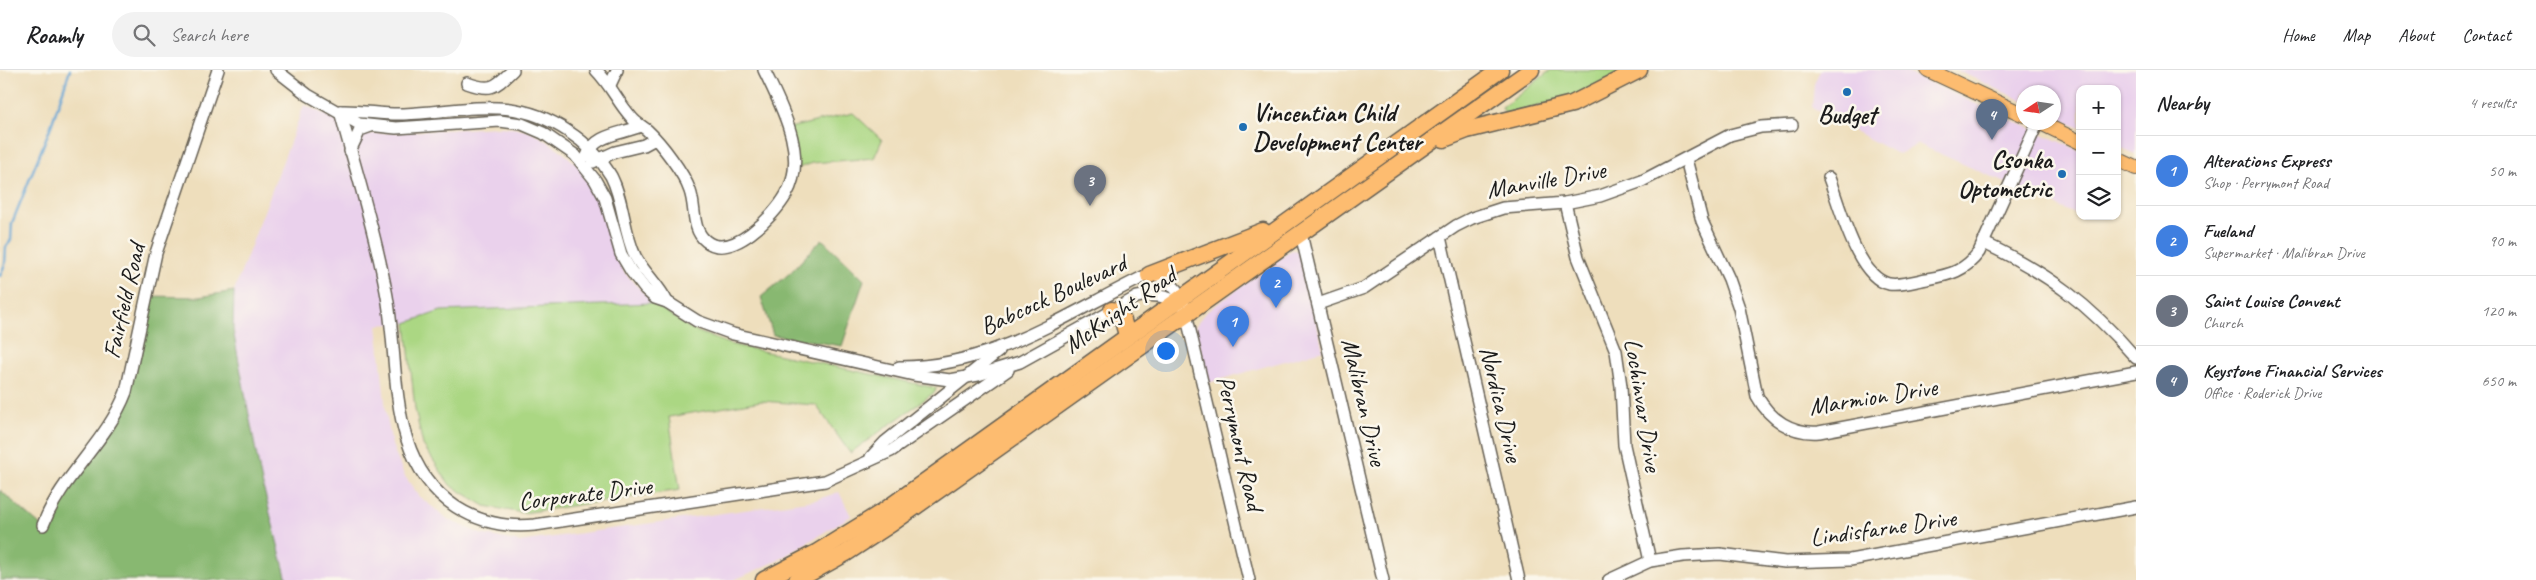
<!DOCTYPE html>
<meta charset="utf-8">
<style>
:root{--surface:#fff;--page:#f2f2f2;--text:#202124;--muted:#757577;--line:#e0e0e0;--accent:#1f6fb2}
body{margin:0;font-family:Caveat,sans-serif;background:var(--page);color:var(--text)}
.controls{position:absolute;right:15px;top:15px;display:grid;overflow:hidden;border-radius:10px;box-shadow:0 1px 4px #0004}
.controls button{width:45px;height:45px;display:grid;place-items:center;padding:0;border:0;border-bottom:1px solid var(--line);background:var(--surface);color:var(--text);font:25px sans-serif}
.compass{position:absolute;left:2016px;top:15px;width:45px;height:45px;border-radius:50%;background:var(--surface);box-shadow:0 1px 4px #0004;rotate:258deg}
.you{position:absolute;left:1165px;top:280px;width:18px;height:18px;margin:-12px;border:4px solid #fff;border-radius:50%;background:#1a73e8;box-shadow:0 0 0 8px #1a73e833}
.badge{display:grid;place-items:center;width:32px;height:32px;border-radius:50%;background:var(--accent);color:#fff;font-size:16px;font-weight:700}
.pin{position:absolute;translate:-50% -41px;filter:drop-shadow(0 1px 2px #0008)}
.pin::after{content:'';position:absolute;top:26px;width:18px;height:15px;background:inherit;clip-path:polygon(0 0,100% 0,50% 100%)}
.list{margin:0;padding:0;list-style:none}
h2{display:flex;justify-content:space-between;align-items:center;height:65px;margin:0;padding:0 20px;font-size:21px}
h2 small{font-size:16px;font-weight:400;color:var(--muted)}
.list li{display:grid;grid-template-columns:32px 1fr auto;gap:15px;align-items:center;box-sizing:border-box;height:70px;padding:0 20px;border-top:1px solid var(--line)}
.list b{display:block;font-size:19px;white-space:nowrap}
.list p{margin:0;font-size:16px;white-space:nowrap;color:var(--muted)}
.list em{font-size:16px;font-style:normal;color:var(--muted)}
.icon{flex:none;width:28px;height:28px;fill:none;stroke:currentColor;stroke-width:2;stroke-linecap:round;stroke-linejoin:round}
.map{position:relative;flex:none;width:2136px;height:510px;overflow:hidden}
header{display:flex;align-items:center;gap:30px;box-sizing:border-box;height:70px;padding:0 25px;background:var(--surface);border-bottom:1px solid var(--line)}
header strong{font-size:24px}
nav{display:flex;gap:28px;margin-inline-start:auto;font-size:18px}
.search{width:350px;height:45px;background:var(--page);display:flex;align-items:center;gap:12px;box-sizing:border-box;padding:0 18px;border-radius:28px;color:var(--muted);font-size:19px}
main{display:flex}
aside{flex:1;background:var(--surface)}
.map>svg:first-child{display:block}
</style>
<header>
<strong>Roamly</strong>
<div class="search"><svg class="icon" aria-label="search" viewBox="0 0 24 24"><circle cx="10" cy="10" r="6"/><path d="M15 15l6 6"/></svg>Search here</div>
<nav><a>Home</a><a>Map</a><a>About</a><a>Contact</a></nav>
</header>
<main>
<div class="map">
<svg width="2136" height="510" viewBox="0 0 2136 510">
<rect width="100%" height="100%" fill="#fbf7ec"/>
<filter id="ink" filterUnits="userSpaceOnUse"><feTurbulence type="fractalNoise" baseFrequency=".02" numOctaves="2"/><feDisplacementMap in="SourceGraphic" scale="10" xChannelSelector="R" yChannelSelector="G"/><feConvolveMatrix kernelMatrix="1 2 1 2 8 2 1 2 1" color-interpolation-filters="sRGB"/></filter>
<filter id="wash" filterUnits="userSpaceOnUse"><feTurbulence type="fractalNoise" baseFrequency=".0096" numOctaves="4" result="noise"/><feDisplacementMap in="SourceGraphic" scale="20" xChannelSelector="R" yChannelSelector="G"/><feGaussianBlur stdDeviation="1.12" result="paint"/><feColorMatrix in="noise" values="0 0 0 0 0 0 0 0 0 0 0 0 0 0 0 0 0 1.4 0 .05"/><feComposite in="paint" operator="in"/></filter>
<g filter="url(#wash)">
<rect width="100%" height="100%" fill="#eedebc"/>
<!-- built -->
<g fill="#ead1ec">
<polygon points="1820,0 1901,0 2080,81 2080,146 1918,74 1899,85 1812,38 1814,14"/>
<polygon points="1956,0 2136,0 2136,84 2117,76 2117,19 2080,19 2080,58 2054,46 2054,22 2024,22 2023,31"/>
<polygon points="304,35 368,64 500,57 517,58 534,63 559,79 581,98 598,123 614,182 625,203 653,233 441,241 406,253 377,255 386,342 392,375 404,405 420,427 449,450 481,464 519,472 815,430 839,422 851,446 777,491 734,510 287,510 261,408 233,260 234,221"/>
<polygon points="1292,180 1300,181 1323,280 1208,313 1195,257 1205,243"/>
</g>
<!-- green -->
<g fill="#abd783" stroke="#647a50">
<polygon points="1551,0 1626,0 1575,26 1506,45 1502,38"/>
<polygon points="853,43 882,70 874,88 812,93 793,100 789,58"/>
<polygon points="653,233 691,259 729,274 936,318 935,322 850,383 816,335 761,331 669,347 680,420 523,443 485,436 450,415 423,375 415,339 406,253 441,241"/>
</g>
<!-- forest -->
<g fill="#88b871" stroke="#526a46">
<polygon points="822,169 864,210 842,276 773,265 761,227 790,203"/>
<polygon points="234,221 233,260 261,408 287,510 0,510 0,420 42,457 119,341 146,226 199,227"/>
</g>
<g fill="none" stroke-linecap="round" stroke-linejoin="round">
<!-- stream -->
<polyline stroke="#5da1d2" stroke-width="2.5" points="0,206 5,194 6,177 11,170 12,153 51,56 70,0"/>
</g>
</g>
<g filter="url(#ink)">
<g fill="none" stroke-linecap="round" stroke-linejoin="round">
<!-- minor casing -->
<g stroke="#666054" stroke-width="14">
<g id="minor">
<path d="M276,0L308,25L359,54L396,58L500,51L522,54L543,63L575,85L595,110L605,128L621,184L631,201L645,219L655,228L667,232L697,251L733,264L914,305L950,310L978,305L1020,292L1137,227C1148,224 1170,225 1178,234"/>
<path d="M596,0C611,15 618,33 632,48C636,53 642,56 647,60C661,73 684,103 690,121C696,137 691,159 706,171C731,191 774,146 786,125C809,85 781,36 764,0"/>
<path d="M467,13C492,22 495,17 513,0"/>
<polyline points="610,15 617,0"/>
<path d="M340,41C356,101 375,161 386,221C401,295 384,389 456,437C481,453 506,458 535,455L825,411L891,381L1008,300"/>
<path d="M340,41C362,40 382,45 404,44C467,41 513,24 569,62C586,73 601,89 611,106C624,131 623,160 635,186C644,203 659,215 667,232"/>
<polyline points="350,81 360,60 371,56"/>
<path d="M587,86C594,64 622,64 641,56"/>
<path d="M1686,89L1702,151L1729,209L1739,238L1757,326C1770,350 1792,364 1819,362L2136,302"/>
<polyline points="593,92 615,82 644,75 655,69"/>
<path d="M1829,108C1840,136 1857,207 1889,214C1901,216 1915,211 1927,209C1950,205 1965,201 1979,182L2038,52"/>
<polyline points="1565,133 1578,187 1616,281 1621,316 1624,375 1650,491"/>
<polyline points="1301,164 1383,510"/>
<polyline points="1440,167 1519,510"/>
<path d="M1984,173C2048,203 2089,234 2136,288"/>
<polyline points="1318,234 1364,218 1456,156 1472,148 1503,138 1565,133 1600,126 1642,111 1730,65 1761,57 1792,55"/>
<path d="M899,297C990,298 1065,245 1143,207C1162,200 1171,213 1182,227L1249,510"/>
<polyline points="871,387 885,372 999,281"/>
<path d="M43,455C62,405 107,372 126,322L156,183L218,0"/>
<polyline points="1609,510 1650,491 1683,486 1720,484 1785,492 1850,490 2136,437"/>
</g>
</g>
<!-- major casing -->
<g stroke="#666054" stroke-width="16">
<g id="major">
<polyline points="1928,0 2024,45"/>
<polyline points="2039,52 2080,72"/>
<polyline points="2117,89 2136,98"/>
</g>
</g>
<!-- highway casing -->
<g stroke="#666054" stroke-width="19">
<g id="highway">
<polyline points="1444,69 1467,60 1572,34 1639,0"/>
<polyline points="1149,205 1263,161"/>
<polyline points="1112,240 1123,251 1127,265"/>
<polyline points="764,510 816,483 884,441 1500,0"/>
<polyline points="797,510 846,483 892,453 1531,0"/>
</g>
</g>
<!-- minor -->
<use href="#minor" stroke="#fff" stroke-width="11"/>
<!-- major -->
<use href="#major" stroke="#fdbc70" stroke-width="14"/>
<!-- highway -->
<use href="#highway" stroke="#fdbc70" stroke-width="16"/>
</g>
</g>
<!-- markers -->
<g fill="#1f6fb2" stroke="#fbf7ec" stroke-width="2">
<circle cx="1847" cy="22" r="5"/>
<circle cx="1243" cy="57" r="5"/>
<circle cx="2062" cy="104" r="5"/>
</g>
<g text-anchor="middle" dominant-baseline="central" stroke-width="5" stroke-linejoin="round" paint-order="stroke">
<!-- poi labels -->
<g font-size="25" font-weight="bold" fill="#1c1c1c" stroke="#fbf7ec" text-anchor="start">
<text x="1253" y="43">Vincentian Child<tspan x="1253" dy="29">Development Center</tspan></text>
<text x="1847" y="45" text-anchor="middle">Budget</text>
<text x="2052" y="90" text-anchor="end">Csonka<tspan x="2052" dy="29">Optometric</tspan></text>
</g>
<!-- street labels -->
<g font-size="25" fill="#1c1c1c" stroke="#fbf7ec">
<text transform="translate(1546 110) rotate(-10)">Manville Drive</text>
<text transform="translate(1053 225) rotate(-25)">Babcock Boulevard</text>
<text transform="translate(124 231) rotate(-77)">Fairfield Road</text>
<text transform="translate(1120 240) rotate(-35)">McKnight Road</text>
<text transform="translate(1873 327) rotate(-9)">Marmion Drive</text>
<text transform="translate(1364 332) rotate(77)">Malibran Drive</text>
<text transform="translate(1501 334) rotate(77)">Nordica Drive</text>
<text transform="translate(1643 335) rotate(81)">Lochinvar Drive</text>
<text transform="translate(1240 373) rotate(77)">Perrymont Road</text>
<text transform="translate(585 424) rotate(-7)">Corporate Drive</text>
<text transform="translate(1883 458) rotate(-8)">Lindisfarne Drive</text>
</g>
</g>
</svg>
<div class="controls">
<button>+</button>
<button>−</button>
<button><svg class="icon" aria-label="layers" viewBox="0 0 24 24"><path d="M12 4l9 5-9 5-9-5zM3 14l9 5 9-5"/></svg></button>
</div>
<svg class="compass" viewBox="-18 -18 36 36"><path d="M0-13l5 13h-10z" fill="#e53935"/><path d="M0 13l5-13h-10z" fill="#757577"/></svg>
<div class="you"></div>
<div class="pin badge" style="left:1233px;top:277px;background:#3f7fe0">1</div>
<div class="pin badge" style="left:1276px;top:238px;background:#3f7fe0">2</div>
<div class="pin badge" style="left:1090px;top:136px;background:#6b7280">3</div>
<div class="pin badge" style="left:1992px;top:70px;background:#5c6f8a">4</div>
</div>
<aside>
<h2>Nearby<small>4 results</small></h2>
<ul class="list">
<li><span class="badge" style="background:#3f7fe0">1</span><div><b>Alterations Express</b><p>Shop · Perrymont Road</p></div><em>50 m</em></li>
<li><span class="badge" style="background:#3f7fe0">2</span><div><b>Fueland</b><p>Supermarket · Malibran Drive</p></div><em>90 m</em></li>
<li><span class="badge" style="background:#6b7280">3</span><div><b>Saint Louise Convent</b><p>Church</p></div><em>120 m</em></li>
<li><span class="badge" style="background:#5c6f8a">4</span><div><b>Keystone Financial Services</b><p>Office · Roderick Drive</p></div><em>650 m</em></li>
</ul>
</aside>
</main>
